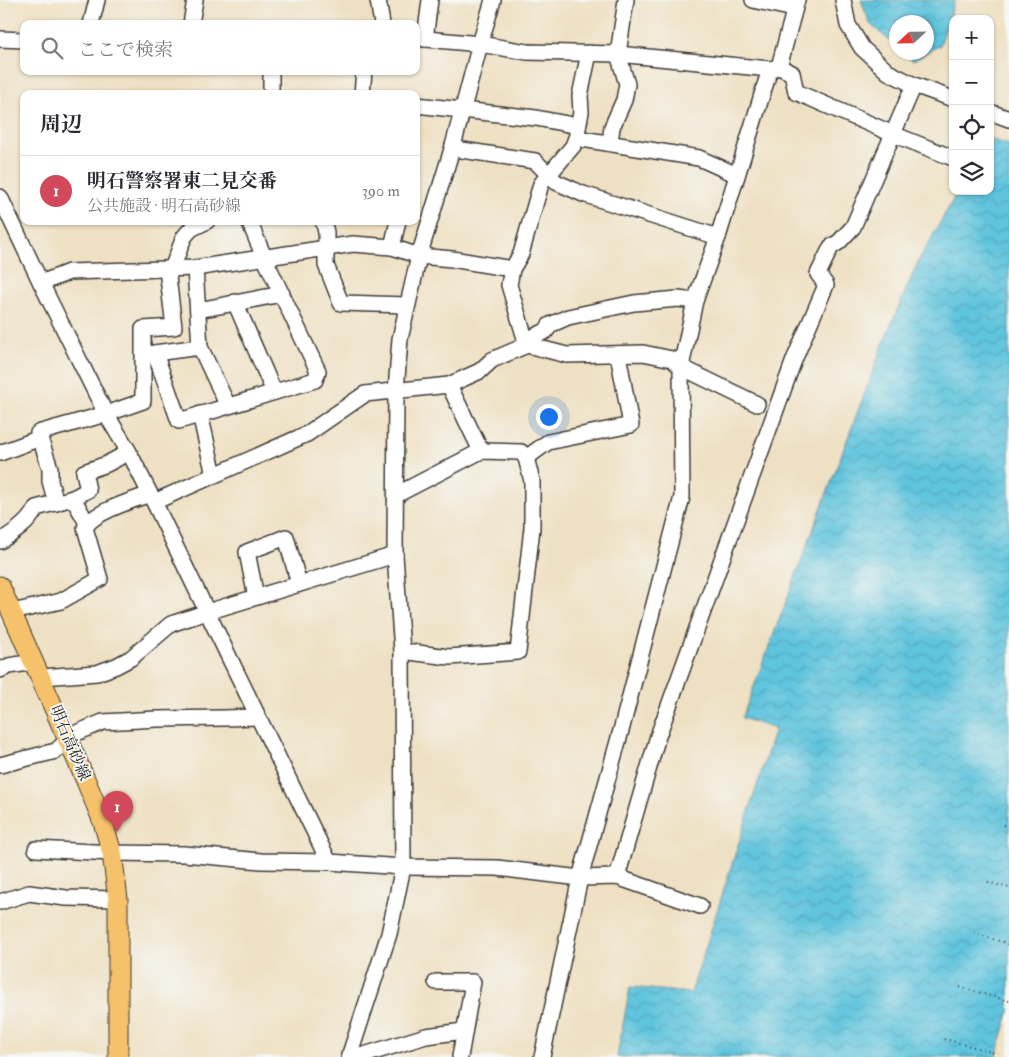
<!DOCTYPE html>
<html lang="ja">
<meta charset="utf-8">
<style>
:root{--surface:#fff;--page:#f2f2f3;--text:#2b2b33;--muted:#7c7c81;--line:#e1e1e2;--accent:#d1495b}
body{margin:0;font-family:"IM FELL Double Pica","Noto Serif JP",serif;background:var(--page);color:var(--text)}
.controls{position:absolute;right:15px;top:15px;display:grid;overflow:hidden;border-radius:10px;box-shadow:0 1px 4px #0004}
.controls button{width:45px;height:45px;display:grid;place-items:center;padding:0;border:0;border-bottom:1px solid var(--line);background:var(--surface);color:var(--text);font:25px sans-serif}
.compass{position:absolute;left:889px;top:15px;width:45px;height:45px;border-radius:50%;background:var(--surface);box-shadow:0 1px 4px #0004;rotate:248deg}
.you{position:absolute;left:548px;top:416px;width:18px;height:18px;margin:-12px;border:4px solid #fff;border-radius:50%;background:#1a73e8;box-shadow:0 0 0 8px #1a73e833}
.badge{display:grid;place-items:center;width:32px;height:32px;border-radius:50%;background:var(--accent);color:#fff;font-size:16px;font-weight:700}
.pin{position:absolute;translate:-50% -41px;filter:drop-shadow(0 1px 2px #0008)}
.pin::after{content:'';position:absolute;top:26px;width:18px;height:15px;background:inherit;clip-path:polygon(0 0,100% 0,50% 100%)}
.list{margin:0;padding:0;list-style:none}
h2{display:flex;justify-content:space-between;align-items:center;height:65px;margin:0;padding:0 20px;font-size:21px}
h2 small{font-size:16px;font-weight:400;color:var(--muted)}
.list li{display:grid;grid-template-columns:32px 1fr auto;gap:15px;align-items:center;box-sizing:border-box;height:70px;padding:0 20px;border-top:1px solid var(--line)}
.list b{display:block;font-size:19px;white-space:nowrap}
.list p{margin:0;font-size:16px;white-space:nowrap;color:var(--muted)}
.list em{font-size:16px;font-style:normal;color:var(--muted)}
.icon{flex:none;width:28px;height:28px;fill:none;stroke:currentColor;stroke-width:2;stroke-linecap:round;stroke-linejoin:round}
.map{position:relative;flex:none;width:1009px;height:1057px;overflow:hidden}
.search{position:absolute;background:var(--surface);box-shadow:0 1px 4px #0004;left:20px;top:20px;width:400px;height:55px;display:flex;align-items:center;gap:12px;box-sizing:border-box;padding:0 18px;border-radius:10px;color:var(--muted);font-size:19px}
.panel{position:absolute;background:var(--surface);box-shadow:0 1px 4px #0004;left:20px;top:90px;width:400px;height:135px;border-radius:10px}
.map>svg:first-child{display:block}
</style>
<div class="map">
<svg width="1009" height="1057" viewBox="0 0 1009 1057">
<defs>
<pattern id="water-waves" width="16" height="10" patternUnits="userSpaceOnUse" patternTransform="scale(1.25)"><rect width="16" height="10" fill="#5fc4dd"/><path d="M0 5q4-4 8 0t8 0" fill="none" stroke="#52a8bd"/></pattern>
</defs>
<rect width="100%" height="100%" fill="#f6f6f2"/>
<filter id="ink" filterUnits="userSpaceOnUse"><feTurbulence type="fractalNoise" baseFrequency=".02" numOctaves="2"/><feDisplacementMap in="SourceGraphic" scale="10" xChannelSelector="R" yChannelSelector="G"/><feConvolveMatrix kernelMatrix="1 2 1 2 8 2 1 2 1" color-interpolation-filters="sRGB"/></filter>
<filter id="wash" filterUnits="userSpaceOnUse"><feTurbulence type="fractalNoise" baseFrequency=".0096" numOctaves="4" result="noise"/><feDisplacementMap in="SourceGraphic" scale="20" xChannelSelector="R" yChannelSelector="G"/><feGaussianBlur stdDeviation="1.12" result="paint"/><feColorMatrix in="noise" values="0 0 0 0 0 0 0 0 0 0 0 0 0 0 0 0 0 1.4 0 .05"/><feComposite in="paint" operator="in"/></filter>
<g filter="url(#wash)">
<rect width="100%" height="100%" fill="#eee0c2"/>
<!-- water -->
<g fill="url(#water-waves)" stroke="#3e707c">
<polygon points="861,0 955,0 940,45 913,60 904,53 926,52 926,22 896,22 896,46 870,24"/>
<polygon points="990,139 1009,145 1009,1013 996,1057 617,1057 630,987 691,993 775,729 742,718 887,334 918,262 958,191 990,191"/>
</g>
</g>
<g filter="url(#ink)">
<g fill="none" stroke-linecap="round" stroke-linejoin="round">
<!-- minor casing -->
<g stroke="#3c3935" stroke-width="18">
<g id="minor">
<polyline points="378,0 382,24"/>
<polyline points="753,0 794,9"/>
<polyline points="843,0 848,25 862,48 888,72 914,85 953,99"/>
<polyline points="91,24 97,0"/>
<polyline points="191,24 195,0"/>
<polyline points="416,38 480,44 527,52 618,54 770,69"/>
<polyline points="0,39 24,40"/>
<polyline points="425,39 430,0"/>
<polyline points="779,67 792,73 796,92 893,134 953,158"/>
<polyline points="271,94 271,71"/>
<polyline points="362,94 364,71"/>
<polyline points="416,105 536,118 578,126"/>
<polyline points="990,112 1009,119"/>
<polyline points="577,134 581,112 580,96 589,53"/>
<polyline points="610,143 612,127 624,100 627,84 618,54 626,0"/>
<polyline points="453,146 462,150 535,161 556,182 583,194 718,237"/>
<polyline points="0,197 41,283 106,414 129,452 154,502 228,655 329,862"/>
<polyline points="323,221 326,232 326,265 341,303 407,305"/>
<polyline points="398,221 392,247 419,256 452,259 512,269"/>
<polyline points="195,268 200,347 228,406"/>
<polyline points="41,283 69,272 195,268 353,244 392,247"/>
<polyline points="235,302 274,392"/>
<polyline points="198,310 282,294"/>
<polyline points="526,340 546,331 550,325 568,317 634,303 678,299 695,301"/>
<polyline points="527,345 509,285 512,269 521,254 541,184 573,146 576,138 699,158 737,175"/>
<polyline points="155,353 179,421 315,380 318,371 264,257 249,221"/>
<polyline points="147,354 200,347"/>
<polyline points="449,385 481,451"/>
<polyline points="200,414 214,475"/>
<polyline points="40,438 50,468 50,481 56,503"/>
<polyline points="0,453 40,438 38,433 106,414 143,401 143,329 174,327 168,277 172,269 184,237 191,229 207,221"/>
<polyline points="526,458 548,442 631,425 618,354"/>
<polyline points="396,495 481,451 521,452 526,458 532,481 532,528 518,652 449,657 402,651"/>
<polyline points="154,502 307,434 365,394 449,385 480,371 492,360 527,345 567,355 643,353 672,359 681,367 757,404"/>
<polyline points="87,523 73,498 88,490 84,472 107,464 129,452"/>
<path d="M0,541C14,533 29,523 36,508L73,498"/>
<polyline points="256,597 247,552 286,537 299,584"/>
<path d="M12,612L61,601L100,579L85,528C92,512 134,500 150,494"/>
<polyline points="0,670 9,666 34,662"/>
<polyline points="41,677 97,673 116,666 131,658 171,624 207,612 395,555"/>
<polyline points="0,765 56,751 74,734 103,722 157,719 224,718 258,717"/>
<polyline points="36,849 112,853 184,854 261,861 329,862 403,867 497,868 580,878 617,877 700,906"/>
<polyline points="617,877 658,736 794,360 826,285 818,274 831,247 839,242 853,227 914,85"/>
<polyline points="0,902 29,893 66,898 118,899"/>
<polyline points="436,982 473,982 460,1057"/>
<polyline points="349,1055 361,1056 426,1036 464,1031"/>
<polyline points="349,1057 389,934 403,867 402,651 395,555 396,391 400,339 419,256 453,146 480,44 493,0"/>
<polyline points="542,1057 580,878 622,727 682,497 681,367 695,301 718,237 770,69 779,67 797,0"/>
</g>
</g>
<!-- major casing -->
<g stroke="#3c3935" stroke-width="21">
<polyline id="major" points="0,586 86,781 103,822 112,853 118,899 118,1057"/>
</g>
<!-- path -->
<g stroke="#3c3935" stroke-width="2" stroke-dasharray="1 4" stroke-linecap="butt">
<polyline points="1003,825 1009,827"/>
<polyline points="988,882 1009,888"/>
<polyline points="974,933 1009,944"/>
<polyline points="960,987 1009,1001"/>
<polyline points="944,1039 1000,1054"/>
</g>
<!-- minor -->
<use href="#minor" stroke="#fff" stroke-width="15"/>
<!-- major -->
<use href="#major" stroke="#f5c16b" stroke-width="19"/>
</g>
</g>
<g text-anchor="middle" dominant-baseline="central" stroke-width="4" stroke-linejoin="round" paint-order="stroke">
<!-- street labels -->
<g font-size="16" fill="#1c1c1c" stroke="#f6f6f2">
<text transform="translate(70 743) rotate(67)">明石高砂線</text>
</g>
</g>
</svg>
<div class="controls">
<button>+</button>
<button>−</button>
<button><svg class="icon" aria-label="locate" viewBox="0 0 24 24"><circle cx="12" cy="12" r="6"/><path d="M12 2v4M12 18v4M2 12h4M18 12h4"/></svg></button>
<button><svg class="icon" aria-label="layers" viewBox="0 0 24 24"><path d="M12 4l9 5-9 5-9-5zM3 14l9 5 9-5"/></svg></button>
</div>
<svg class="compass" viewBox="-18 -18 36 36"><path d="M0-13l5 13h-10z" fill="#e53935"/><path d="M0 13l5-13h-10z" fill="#7c7c81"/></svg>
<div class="you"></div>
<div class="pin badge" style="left:117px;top:832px">1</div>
<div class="search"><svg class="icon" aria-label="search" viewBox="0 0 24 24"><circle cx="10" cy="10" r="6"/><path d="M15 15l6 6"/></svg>ここで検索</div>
<section class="panel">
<h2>周辺<small></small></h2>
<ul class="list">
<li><span class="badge">1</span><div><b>明石警察署東二見交番</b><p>公共施設 · 明石高砂線</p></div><em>390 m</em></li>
</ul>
</section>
</div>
